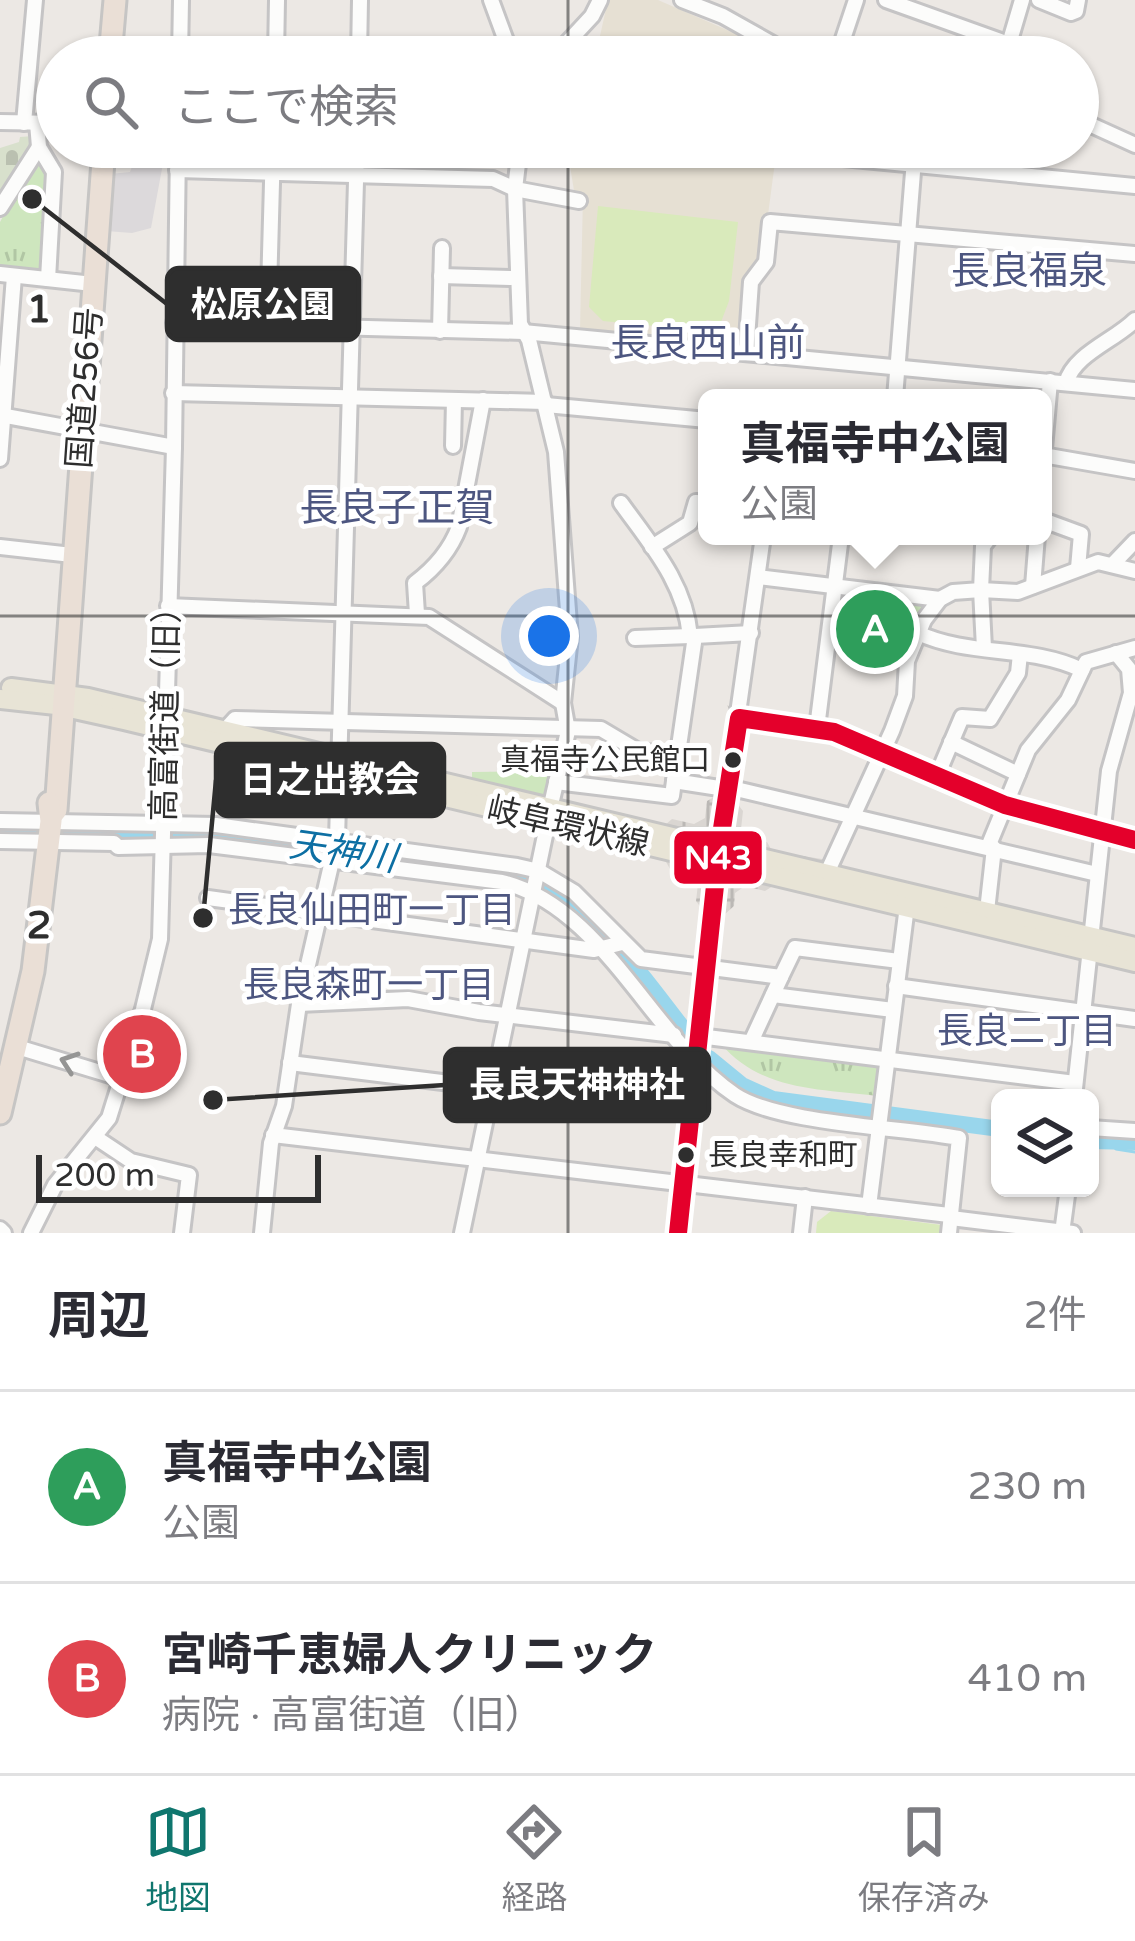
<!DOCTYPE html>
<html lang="ja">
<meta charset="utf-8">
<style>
:root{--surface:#fff;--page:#f2f2f3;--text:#2b2b33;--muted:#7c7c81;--line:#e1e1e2;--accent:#0f766e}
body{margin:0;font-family:"Varela Round","Noto Sans JP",sans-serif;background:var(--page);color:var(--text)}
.controls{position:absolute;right:36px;bottom:36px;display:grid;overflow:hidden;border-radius:18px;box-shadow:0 3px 9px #0004}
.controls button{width:108px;height:108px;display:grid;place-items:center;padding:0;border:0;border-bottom:3px solid var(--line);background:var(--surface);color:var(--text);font:60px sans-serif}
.scale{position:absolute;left:36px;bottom:30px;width:285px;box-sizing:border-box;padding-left:12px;border:6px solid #2e2e2e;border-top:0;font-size:33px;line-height:42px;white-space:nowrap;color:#2e2e2e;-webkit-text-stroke:9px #fff;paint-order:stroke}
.you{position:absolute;left:549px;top:636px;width:42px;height:42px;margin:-30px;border:9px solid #fff;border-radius:50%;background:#1a73e8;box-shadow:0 0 0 18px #1a73e833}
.badge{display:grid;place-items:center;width:78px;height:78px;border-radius:50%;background:var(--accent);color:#fff;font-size:39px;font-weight:700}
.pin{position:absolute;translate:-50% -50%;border:6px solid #fff;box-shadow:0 3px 12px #0006}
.popup{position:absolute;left:698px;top:389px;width:354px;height:156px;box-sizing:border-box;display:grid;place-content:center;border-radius:18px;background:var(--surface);filter:drop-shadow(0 3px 9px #0005);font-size:39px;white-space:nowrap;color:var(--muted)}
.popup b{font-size:45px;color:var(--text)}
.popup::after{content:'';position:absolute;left:50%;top:100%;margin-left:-24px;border:24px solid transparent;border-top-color:var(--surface)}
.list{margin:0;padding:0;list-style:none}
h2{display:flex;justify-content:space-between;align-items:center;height:156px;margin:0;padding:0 48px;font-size:51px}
h2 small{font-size:39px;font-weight:400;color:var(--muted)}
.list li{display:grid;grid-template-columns:78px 1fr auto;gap:36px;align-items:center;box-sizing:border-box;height:192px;padding:0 48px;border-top:3px solid var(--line)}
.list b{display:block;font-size:45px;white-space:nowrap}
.list p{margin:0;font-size:39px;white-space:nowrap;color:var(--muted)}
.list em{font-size:39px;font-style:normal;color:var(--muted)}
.icon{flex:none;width:66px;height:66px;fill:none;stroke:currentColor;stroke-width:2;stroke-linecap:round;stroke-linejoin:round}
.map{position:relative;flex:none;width:1135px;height:1233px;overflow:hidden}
.search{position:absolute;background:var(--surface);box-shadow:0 3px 9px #0004;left:36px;right:36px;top:36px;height:132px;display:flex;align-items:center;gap:30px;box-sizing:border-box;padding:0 42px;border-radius:66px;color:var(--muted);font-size:45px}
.sheet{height:540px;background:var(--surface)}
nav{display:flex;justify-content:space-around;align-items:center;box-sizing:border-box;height:168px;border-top:3px solid var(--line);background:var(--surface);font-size:33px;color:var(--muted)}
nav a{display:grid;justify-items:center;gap:6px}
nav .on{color:var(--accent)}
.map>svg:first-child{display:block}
</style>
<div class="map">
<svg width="1135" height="1233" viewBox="0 0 1135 1233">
<defs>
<pattern id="grass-tufts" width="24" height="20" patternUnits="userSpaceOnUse" patternTransform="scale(3)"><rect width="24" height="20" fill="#cee6be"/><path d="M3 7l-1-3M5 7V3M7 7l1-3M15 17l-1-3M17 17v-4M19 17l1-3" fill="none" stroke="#b1c6a4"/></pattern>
<pattern id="cemetery-stones" width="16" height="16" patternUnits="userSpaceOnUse" patternTransform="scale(3)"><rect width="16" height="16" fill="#d8e0cc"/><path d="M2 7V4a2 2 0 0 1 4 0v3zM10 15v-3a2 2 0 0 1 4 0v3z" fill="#bac0b0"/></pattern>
<pattern id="plaza-grid" width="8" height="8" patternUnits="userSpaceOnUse" patternTransform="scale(3)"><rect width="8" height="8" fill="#dad6d2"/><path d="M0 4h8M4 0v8" fill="none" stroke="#bbb8b5"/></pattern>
</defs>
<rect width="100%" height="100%" fill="#ece8e4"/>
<!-- industrial -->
<polygon fill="#dcd9db" points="135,158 164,158 151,228 132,233 106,231 110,174 130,172"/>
<!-- education -->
<g fill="#e6e0d3">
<polygon points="608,0 658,0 789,57 577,57 600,36"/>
<polygon points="567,147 777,147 762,260 740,347 580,331 583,195 575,197"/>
</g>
<!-- grass -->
<g fill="url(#grass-tufts)">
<polygon points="36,155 55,177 43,272 0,268 0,222"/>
<polygon points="841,592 927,602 903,657 831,648"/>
<polygon points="554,771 548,799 472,781 472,772"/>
<path d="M721,1044L877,1064L881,1067L877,1096C820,1089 761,1091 721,1044Z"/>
</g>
<!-- cemetery -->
<polygon fill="url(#cemetery-stones)" points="33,136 35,147 0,201 0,148 19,142 20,137"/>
<!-- pitch -->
<g fill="#d9eabb">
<polygon points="598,206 738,222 729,301 721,322 707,320 696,330 603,321 589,307"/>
<polygon points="831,1211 942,1225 941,1233 816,1233 817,1222"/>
</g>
<!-- plaza -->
<g fill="url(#plaza-grid)">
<polygon points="727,705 734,708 710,835 706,837 557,801 665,825 672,819 694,824 705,818 707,801 716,796 730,711"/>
<polygon points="742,727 748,727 736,802 743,811 741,829 747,837 767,842 772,851 828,860 825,865 738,846 731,841 729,826"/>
<polygon points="551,830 703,867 708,877 701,960 694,962 702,909 696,901 698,884 690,873 670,869 665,860 550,834"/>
<polygon points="732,874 899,912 899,917 773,886 765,891 745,886 735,893 734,906 724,915 720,963 714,964 722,886"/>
</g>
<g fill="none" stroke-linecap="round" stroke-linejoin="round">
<!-- stream -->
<polyline stroke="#99d6ec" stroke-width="3" points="1110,1143 1116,1149 1135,1152"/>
<!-- river -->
<g stroke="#99d6ec" stroke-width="16">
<path d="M0,834C136,830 267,842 402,859C453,865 516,865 561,895C613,930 651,988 690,1037"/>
<polyline points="709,1058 742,1085 773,1099 1000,1129"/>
<polyline points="1090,1141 1135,1142"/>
</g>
<!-- minor casing -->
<g stroke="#c5c4c5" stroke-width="20">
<g id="minor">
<polyline points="491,0 512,57"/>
<polyline points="682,0 723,16 796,57"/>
<polyline points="886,0 1009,44 1022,0"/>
<polyline points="1039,0 1071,13 1076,11 1078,0"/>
<polyline points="180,57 181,0"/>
<polyline points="276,57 277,0"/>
<polyline points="359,57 360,0"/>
<polyline points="554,57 592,16 600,0"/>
<polyline points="837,57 856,0"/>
<polyline points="1078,119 1135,145"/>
<polyline points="0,122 57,123"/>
<polyline points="24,123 35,0"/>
<polyline points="37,123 39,147 54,172 48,279"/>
<polyline points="520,147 515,189 520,324 529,340 556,452 570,637 563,703 568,731 550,809"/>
<polyline points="780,152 1135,186"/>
<polyline points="177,170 493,179 515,189 579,201"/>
<polyline points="0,208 39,147"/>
<polyline points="0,274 93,284"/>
<polyline points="441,276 511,278"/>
<polyline points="174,323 523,332 1135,390"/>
<polyline points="268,326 273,147"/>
<polyline points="440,331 442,248"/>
<polyline points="746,353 751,282 766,262 770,222 1135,254"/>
<path d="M1066,383C1074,354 1114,341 1135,320"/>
<polyline points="173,393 545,402"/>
<polyline points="895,398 915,147"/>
<polyline points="546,405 707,420"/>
<polyline points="0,415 174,447"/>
<polyline points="453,446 454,400"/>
<polyline points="1043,455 1135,471"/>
<polyline points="0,459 14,276"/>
<polyline points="1043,460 1050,381"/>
<path d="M621,503C651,545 685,583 690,636H695"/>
<polyline points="1043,520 1081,534 1078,568"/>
<polyline points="0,547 72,555"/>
<polyline points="652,547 690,523 696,502 707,503"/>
<polyline points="1112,565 1135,541"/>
<polyline points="758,577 940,599"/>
<polyline points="1033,586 1037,536"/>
<polyline points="168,606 429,617 563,703"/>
<path d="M417,614L415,583C435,568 450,551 459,527L483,400"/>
<path d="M918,633C970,657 1030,645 1082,670"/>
<polyline points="635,638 690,636"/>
<polyline points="984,648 981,590 1018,592 1098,562 1135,571"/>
<polyline points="739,718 834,732 1005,805 1135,840"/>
<polyline points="817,728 841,536"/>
<polyline points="225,730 235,719 601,729 638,751 676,756"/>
<polyline points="951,742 1018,774"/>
<polyline points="937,776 962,717 990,719 1018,673 1020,654"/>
<polyline points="556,782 672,796 674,781"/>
<polyline points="719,788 674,781 695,636 751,633"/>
<polyline points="736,789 1097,874"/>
<polyline points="0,821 216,825 517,866 539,871 574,892 641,959 781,977 751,1042"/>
<path d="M0,841L114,843L118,847L209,845L502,882C604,907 651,1038 735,1095C779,1124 901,1127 959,1138L949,1233"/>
<polyline points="988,847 1028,750 1068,700 1086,662 1135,648"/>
<polyline points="827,873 892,731 905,696 907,661 924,620 940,599 953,592 981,590 983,546 991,536"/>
<polyline points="208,898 594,950 622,943"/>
<polyline points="987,911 994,848"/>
<polyline points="781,977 795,948 899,961"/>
<polyline points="896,986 1135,1019"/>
<polyline points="773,995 893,1010"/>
<polyline points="299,1004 408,999 479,1012 674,1035"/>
<polyline points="699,1036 1075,1083"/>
<polyline points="14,1046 123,1079"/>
<polyline points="290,1063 691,1113"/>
<polyline points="1074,1098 1109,771 1131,693 1129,669 1116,653"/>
<polyline points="1090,1128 1135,1131"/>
<polyline points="273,1135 949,1215"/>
<polyline points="95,1137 131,1161 189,1175 182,1233"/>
<polyline points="869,1206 907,906"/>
<polyline points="951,1218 1073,1233"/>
<polyline points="0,1229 4,1233"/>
<polyline points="31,1233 55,1185 109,1118 143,1009 160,939 174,447 178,147"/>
<polyline points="262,1233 271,1143 284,1106 299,1004 337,839 357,147"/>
<polyline points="462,1233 548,821"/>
<polyline points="678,1233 719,848 763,536"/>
<polyline points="801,1233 805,1197"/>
<polyline points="1062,1233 1068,1188"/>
</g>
</g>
<!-- major casing -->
<g stroke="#c6c5c4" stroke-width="24">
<g id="major">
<polyline points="11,688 88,698 1135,947"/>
<polyline points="0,699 56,705 124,720 1135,962"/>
</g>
</g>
<!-- highway casing -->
<g stroke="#c6c5c4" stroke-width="27">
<g id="highway">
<polyline points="110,57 115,0"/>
<polyline points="52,815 56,810 104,147"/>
<polyline points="0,1113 33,971 51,821 49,803"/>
</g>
</g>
<!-- minor -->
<use href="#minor" stroke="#fcfcfb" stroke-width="14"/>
<!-- major -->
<use href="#major" stroke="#e8e4d6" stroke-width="18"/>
<!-- highway -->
<use href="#highway" stroke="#eadfd6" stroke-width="21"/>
<!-- bus-1 casing -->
<g stroke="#fff" stroke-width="27">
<polyline id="bus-1" points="678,1233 719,848 739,718 834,732 1005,805 1135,840"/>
</g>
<!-- bus-1 -->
<use href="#bus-1" stroke="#e4002b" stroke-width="18"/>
</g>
<!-- one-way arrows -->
<defs><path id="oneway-chevron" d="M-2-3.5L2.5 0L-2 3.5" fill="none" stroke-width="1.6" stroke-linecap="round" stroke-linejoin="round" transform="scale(3)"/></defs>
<use stroke="#959594" href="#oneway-chevron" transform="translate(69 1062) rotate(-161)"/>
<!-- grid -->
<path fill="none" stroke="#2e2e2e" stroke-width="3" stroke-opacity="0.55" d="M568,0V57M568,147V1233M0,616H1135"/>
<!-- markers -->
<g fill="#2e2e2e" stroke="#fff" stroke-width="4.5">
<circle cx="733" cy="760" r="10"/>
<circle cx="686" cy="1155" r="10"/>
</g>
<g text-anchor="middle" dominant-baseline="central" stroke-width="10" stroke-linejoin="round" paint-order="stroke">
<!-- bus labels -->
<g font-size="30" fill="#2e2e2e" stroke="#fff" text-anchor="end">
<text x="710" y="760">真福寺公民館口</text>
<text x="708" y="1155" text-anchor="start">長良幸和町</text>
</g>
<!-- street labels -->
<g font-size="33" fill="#2e2e2e" stroke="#fff">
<text transform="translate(85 388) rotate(-86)">国道256号</text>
<text transform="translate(166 706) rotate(-89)">高富街道（旧）</text>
<text transform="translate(568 827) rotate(13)">岐阜環状線</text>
</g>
<!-- water labels -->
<g font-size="36" font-style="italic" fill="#0d6fa3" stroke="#fff">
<text transform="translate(343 852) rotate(8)">天神川</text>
</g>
<!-- neighbourhood labels -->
<g font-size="36" fill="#4d5680" stroke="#fff">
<text x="372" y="910">長良仙田町一丁目</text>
<text x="369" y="985">長良森町一丁目</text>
<text x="1027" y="1031">長良二丁目</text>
</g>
<!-- quarter labels -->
<g font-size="39" fill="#4d5680" stroke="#fff">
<text x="1029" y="271">長良福泉</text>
<text x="708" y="343">長良西山前</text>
<text x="397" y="508">長良子正賀</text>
</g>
</g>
<g font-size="39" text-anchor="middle" font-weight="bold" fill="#2e2e2e" stroke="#fff" stroke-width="10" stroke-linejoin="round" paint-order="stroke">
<text x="39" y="322">1</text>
<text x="39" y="938">2</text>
</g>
<!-- callouts -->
<path fill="none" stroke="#2e2e2e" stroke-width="4.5" d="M32 199L167 304M203 918L216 780M213 1100L445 1085"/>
<g fill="#2e2e2e" stroke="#fff" stroke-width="4.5">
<circle cx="32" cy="199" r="12"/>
<circle cx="203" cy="918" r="12"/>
<circle cx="213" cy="1100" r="12"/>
</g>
<g fill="#2e2e2e" stroke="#2e2e2e" stroke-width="4.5">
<rect x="167" y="268" width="192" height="72" rx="12"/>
<rect x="216" y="744" width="228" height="72" rx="12"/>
<rect x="445" y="1049" width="264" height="72" rx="12"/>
</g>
<g font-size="36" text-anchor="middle" font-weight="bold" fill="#fff">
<text x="263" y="317">松原公園</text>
<text x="330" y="792">日之出教会</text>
<text x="577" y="1097">長良天神神社</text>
</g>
<rect stroke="#fff" stroke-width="4.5" x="672" y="829" width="92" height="57" rx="12" fill="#e4002b"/>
<g font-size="33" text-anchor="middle" font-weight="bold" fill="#fff">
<text x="718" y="869">N43</text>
</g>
</svg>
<div class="controls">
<button><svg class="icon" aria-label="layers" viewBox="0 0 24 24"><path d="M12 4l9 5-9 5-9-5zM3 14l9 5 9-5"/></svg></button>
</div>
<div class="scale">200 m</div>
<div class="you"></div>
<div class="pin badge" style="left:875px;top:629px;background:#2e9e5b">A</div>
<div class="popup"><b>真福寺中公園</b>公園</div>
<div class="pin badge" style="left:142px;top:1054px;background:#e0444e">B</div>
<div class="search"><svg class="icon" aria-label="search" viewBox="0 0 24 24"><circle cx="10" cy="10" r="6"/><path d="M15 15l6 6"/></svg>ここで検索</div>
</div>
<section class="sheet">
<h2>周辺<small>2件</small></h2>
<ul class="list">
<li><span class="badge" style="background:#2e9e5b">A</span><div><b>真福寺中公園</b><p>公園</p></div><em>230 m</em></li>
<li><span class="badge" style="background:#e0444e">B</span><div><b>宮崎千恵婦人クリニック</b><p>病院 · 高富街道（旧）</p></div><em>410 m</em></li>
</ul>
</section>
<nav>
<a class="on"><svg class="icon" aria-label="map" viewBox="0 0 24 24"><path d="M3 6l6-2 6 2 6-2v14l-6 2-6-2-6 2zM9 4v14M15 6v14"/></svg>地図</a>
<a><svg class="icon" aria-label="directions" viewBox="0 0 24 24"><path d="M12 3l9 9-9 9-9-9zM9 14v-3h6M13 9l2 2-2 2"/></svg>経路</a>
<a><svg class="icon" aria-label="saved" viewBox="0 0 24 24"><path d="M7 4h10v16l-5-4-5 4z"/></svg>保存済み</a>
</nav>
